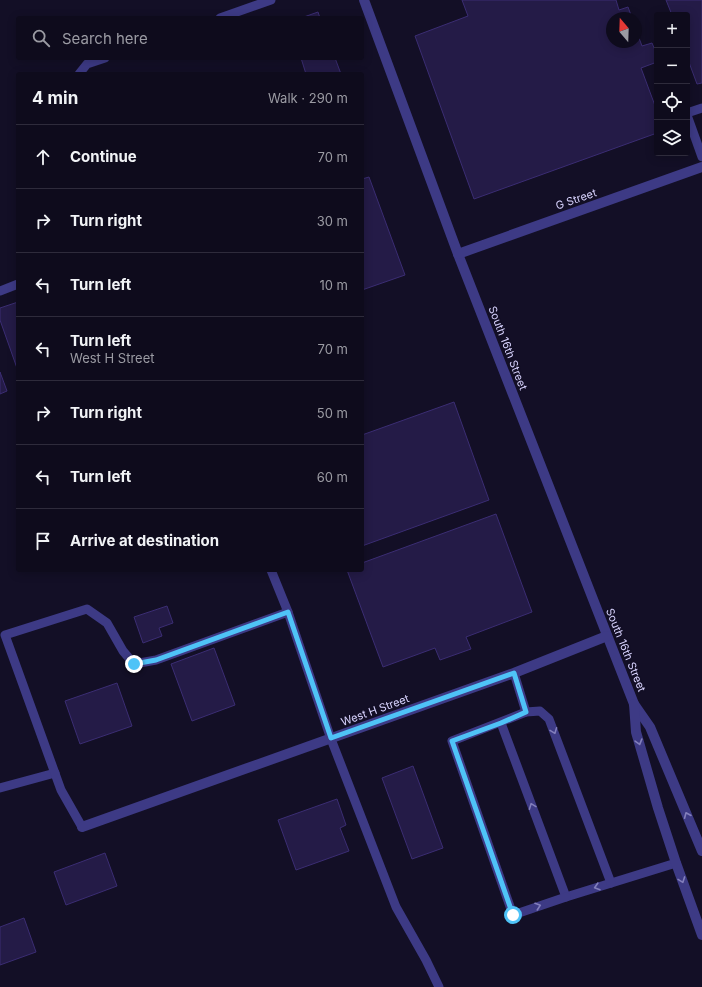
<!DOCTYPE html>
<meta charset="utf-8">
<style>
:root{--surface:#0e0b1c;--page:#1c1929;--text:#f1f3f6;--muted:#9b9ba3;--line:#2e2b3b}
body{margin:0;font-family:Inter,sans-serif;background:var(--page);color:var(--text)}
.controls{position:absolute;right:12px;top:12px;display:grid;overflow:hidden;border-radius:4px;box-shadow:0 2px 10px #0003}
.controls button{width:36px;height:36px;display:grid;place-items:center;padding:0;border:0;border-bottom:1px solid var(--line);background:var(--surface);color:var(--text);font:20px sans-serif}
.compass{position:absolute;left:606px;top:12px;width:36px;height:36px;border-radius:50%;background:var(--surface);box-shadow:0 2px 10px #0003;rotate:341deg}
.stop{position:absolute;width:12px;height:12px;margin:-9px;border:3px solid #4fc3f7;border-radius:50%;background:#fff}
.stop.end{background:#4fc3f7;border-color:#fff;box-shadow:0 1px 4px #0008}
.list{margin:0;padding:0;list-style:none}
h2{display:flex;justify-content:space-between;align-items:center;height:52px;margin:0;padding:0 16px;font-size:17px}
h2 small{font-size:13px;font-weight:400;color:var(--muted)}
.list li{display:grid;grid-template-columns:26px 1fr auto;gap:12px;align-items:center;box-sizing:border-box;height:64px;padding:0 16px;border-top:1px solid var(--line)}
.list b{display:block;font-size:15px;white-space:nowrap}
.list p{margin:0;font-size:13px;white-space:nowrap;color:var(--muted)}
.list em{font-size:13px;font-style:normal;color:var(--muted)}
.icon{flex:none;width:22px;height:22px;fill:none;stroke:currentColor;stroke-width:2;stroke-linecap:round;stroke-linejoin:round}
.map{position:relative;flex:none;width:702px;height:987px;overflow:hidden}
.search{position:absolute;background:var(--surface);box-shadow:0 2px 10px #0003;left:16px;top:16px;width:348px;height:44px;display:flex;align-items:center;gap:10px;box-sizing:border-box;padding:0 14px;border-radius:4px;color:var(--muted);font-size:15px}
.panel{position:absolute;background:var(--surface);box-shadow:0 2px 10px #0003;left:16px;top:72px;width:348px;height:500px;border-radius:4px}
.map>svg:first-child{display:block}
</style>
<div class="map">
<svg width="702" height="987" viewBox="0 0 702 987">
<rect width="100%" height="100%" fill="#130f26"/>
<!-- building -->
<g fill="#241b47" stroke="#3b2d73">
<polygon points="462,0 616,0 619,10 628,7 632,18 612,18 612,42 636,42 636,30 642,46 652,43 657,55 657,62 641,68 657,111 657,133 474,199 415,36 468,16"/>
<polygon points="666,0 702,0 702,83 697,84 687,57 687,15 672,15"/>
<polygon points="318,12 320,18 301,18"/>
<polygon points="301,58 335,58 341,74 306,74"/>
<polygon points="369,177 405,275 362,290 362,179"/>
<polygon points="18,302 18,371 0,320 0,308"/>
<polygon points="0,372 7,391 0,394"/>
<polygon points="454,402 489,500 362,546 362,435"/>
<polygon points="496,514 532,612 466,637 471,649 440,660 435,648 383,667 347,570 362,570 362,563"/>
<polygon points="167,606 173,623 159,628 162,636 143,643 134,617"/>
<polygon points="214,648 235,705 192,721 171,664"/>
<polygon points="117,683 132,726 80,744 65,701"/>
<polygon points="413,766 443,848 412,859 382,778"/>
<polygon points="337,799 346,825 340,828 349,851 296,870 278,820"/>
<polygon points="105,853 117,886 66,905 54,872"/>
<polygon points="24,918 36,952 0,965 0,927"/>
</g>
<g fill="none" stroke-linecap="round" stroke-linejoin="round">
<!-- service -->
<g stroke="#3d3a85" stroke-width="9">
<polyline points="220,18 271,0"/>
<polyline points="79,74 87,64 105,58"/>
<polyline points="687,113 702,108"/>
<polyline points="687,115 702,157"/>
<polyline points="0,291 18,284"/>
<polyline points="271,570 288,612"/>
<polyline points="514,673 526,712"/>
<polyline points="501,723 566,897 676,863"/>
<polyline points="0,788 55,773"/>
<polyline points="82,827 61,790 5,635 87,609 107,623 123,651 134,664 156,660 288,612 331,739 396,907 426,960 439,987"/>
<polyline points="566,897 513,915 452,741 526,712 540,711 549,719 611,883"/>
</g>
<!-- minor -->
<g stroke="#3d3a85" stroke-width="10">
<polyline points="364,0 458,254 634,704 650,727 702,851"/>
<polyline points="458,254 702,167"/>
<polyline points="634,704 636,732 658,808 676,863 702,935"/>
<polyline points="82,827 514,673 607,636"/>
</g>
</g>
<!-- one-way arrows -->
<defs><path id="oneway-chevron" d="M-2-3.5L2.5 0L-2 3.5" fill="none" stroke-width="1.6" stroke-linecap="round" stroke-linejoin="round"/></defs>
<g stroke="#837fbc">
<use href="#oneway-chevron" transform="translate(554 731) rotate(69)"/>
<use href="#oneway-chevron" transform="translate(639 742) rotate(74)"/>
<use href="#oneway-chevron" transform="translate(532 806) rotate(-111)"/>
<use href="#oneway-chevron" transform="translate(687 815) rotate(-113)"/>
<use href="#oneway-chevron" transform="translate(682 880) rotate(70)"/>
<use href="#oneway-chevron" transform="translate(597 887) rotate(163)"/>
<use href="#oneway-chevron" transform="translate(538 906) rotate(-19)"/>
</g>
<g fill="none" stroke-linecap="round" stroke-linejoin="round">
<!-- route -->
<polyline stroke="#4fc3f7" stroke-width="5" points="134,664 156,660 288,612 331,738 514,673 526,712 501,723 452,741 513,915"/>
</g>
<g text-anchor="middle" dominant-baseline="central" stroke-width="3" stroke-linejoin="round" paint-order="stroke">
<!-- street labels -->
<g font-size="11" fill="#d9d4ff" stroke="#130f26">
<text transform="translate(576 199) rotate(-19)">G Street</text>
<text transform="translate(508 348) rotate(69)">South 16th Street</text>
<text transform="translate(626 650) rotate(68)">South 16th Street</text>
<text transform="translate(375 710) rotate(-20)">West H Street</text>
</g>
</g>
</svg>
<div class="controls">
<button>+</button>
<button>−</button>
<button><svg class="icon" aria-label="locate" viewBox="0 0 24 24"><circle cx="12" cy="12" r="6"/><path d="M12 2v4M12 18v4M2 12h4M18 12h4"/></svg></button>
<button><svg class="icon" aria-label="layers" viewBox="0 0 24 24"><path d="M12 4l9 5-9 5-9-5zM3 14l9 5 9-5"/></svg></button>
</div>
<svg class="compass" viewBox="-18 -18 36 36"><path d="M0-13l5 13h-10z" fill="#e53935"/><path d="M0 13l5-13h-10z" fill="#9b9ba3"/></svg>
<div class="stop" style="left:513px;top:915px"></div>
<div class="stop end" style="left:134px;top:664px"></div>
<div class="search"><svg class="icon" aria-label="search" viewBox="0 0 24 24"><circle cx="10" cy="10" r="6"/><path d="M15 15l6 6"/></svg>Search here</div>
<section class="panel">
<h2>4 min<small>Walk · 290 m</small></h2>
<ul class="list">
<li><svg class="icon" aria-label="ahead" viewBox="0 0 24 24"><path d="M12 20V5M6 11l6-6 6 6"/></svg><div><b>Continue</b></div><em>70 m</em></li>
<li><svg class="icon" aria-label="right" viewBox="0 0 24 24"><path d="M7 20v-9h11M14 6l5 5-5 5"/></svg><div><b>Turn right</b></div><em>30 m</em></li>
<li><svg class="icon" aria-label="left" viewBox="0 0 24 24"><path d="M17 20v-9H6M10 6l-5 5 5 5"/></svg><div><b>Turn left</b></div><em>10 m</em></li>
<li><svg class="icon" aria-label="left" viewBox="0 0 24 24"><path d="M17 20v-9H6M10 6l-5 5 5 5"/></svg><div><b>Turn left</b><p>West H Street</p></div><em>70 m</em></li>
<li><svg class="icon" aria-label="right" viewBox="0 0 24 24"><path d="M7 20v-9h11M14 6l5 5-5 5"/></svg><div><b>Turn right</b></div><em>50 m</em></li>
<li><svg class="icon" aria-label="left" viewBox="0 0 24 24"><path d="M17 20v-9H6M10 6l-5 5 5 5"/></svg><div><b>Turn left</b></div><em>60 m</em></li>
<li><svg class="icon" aria-label="arrive" viewBox="0 0 24 24"><path d="M6 21V4h12l-3 4 3 4H6"/></svg><div><b>Arrive at destination</b></div></li>
</ul>
</section>
</div>
